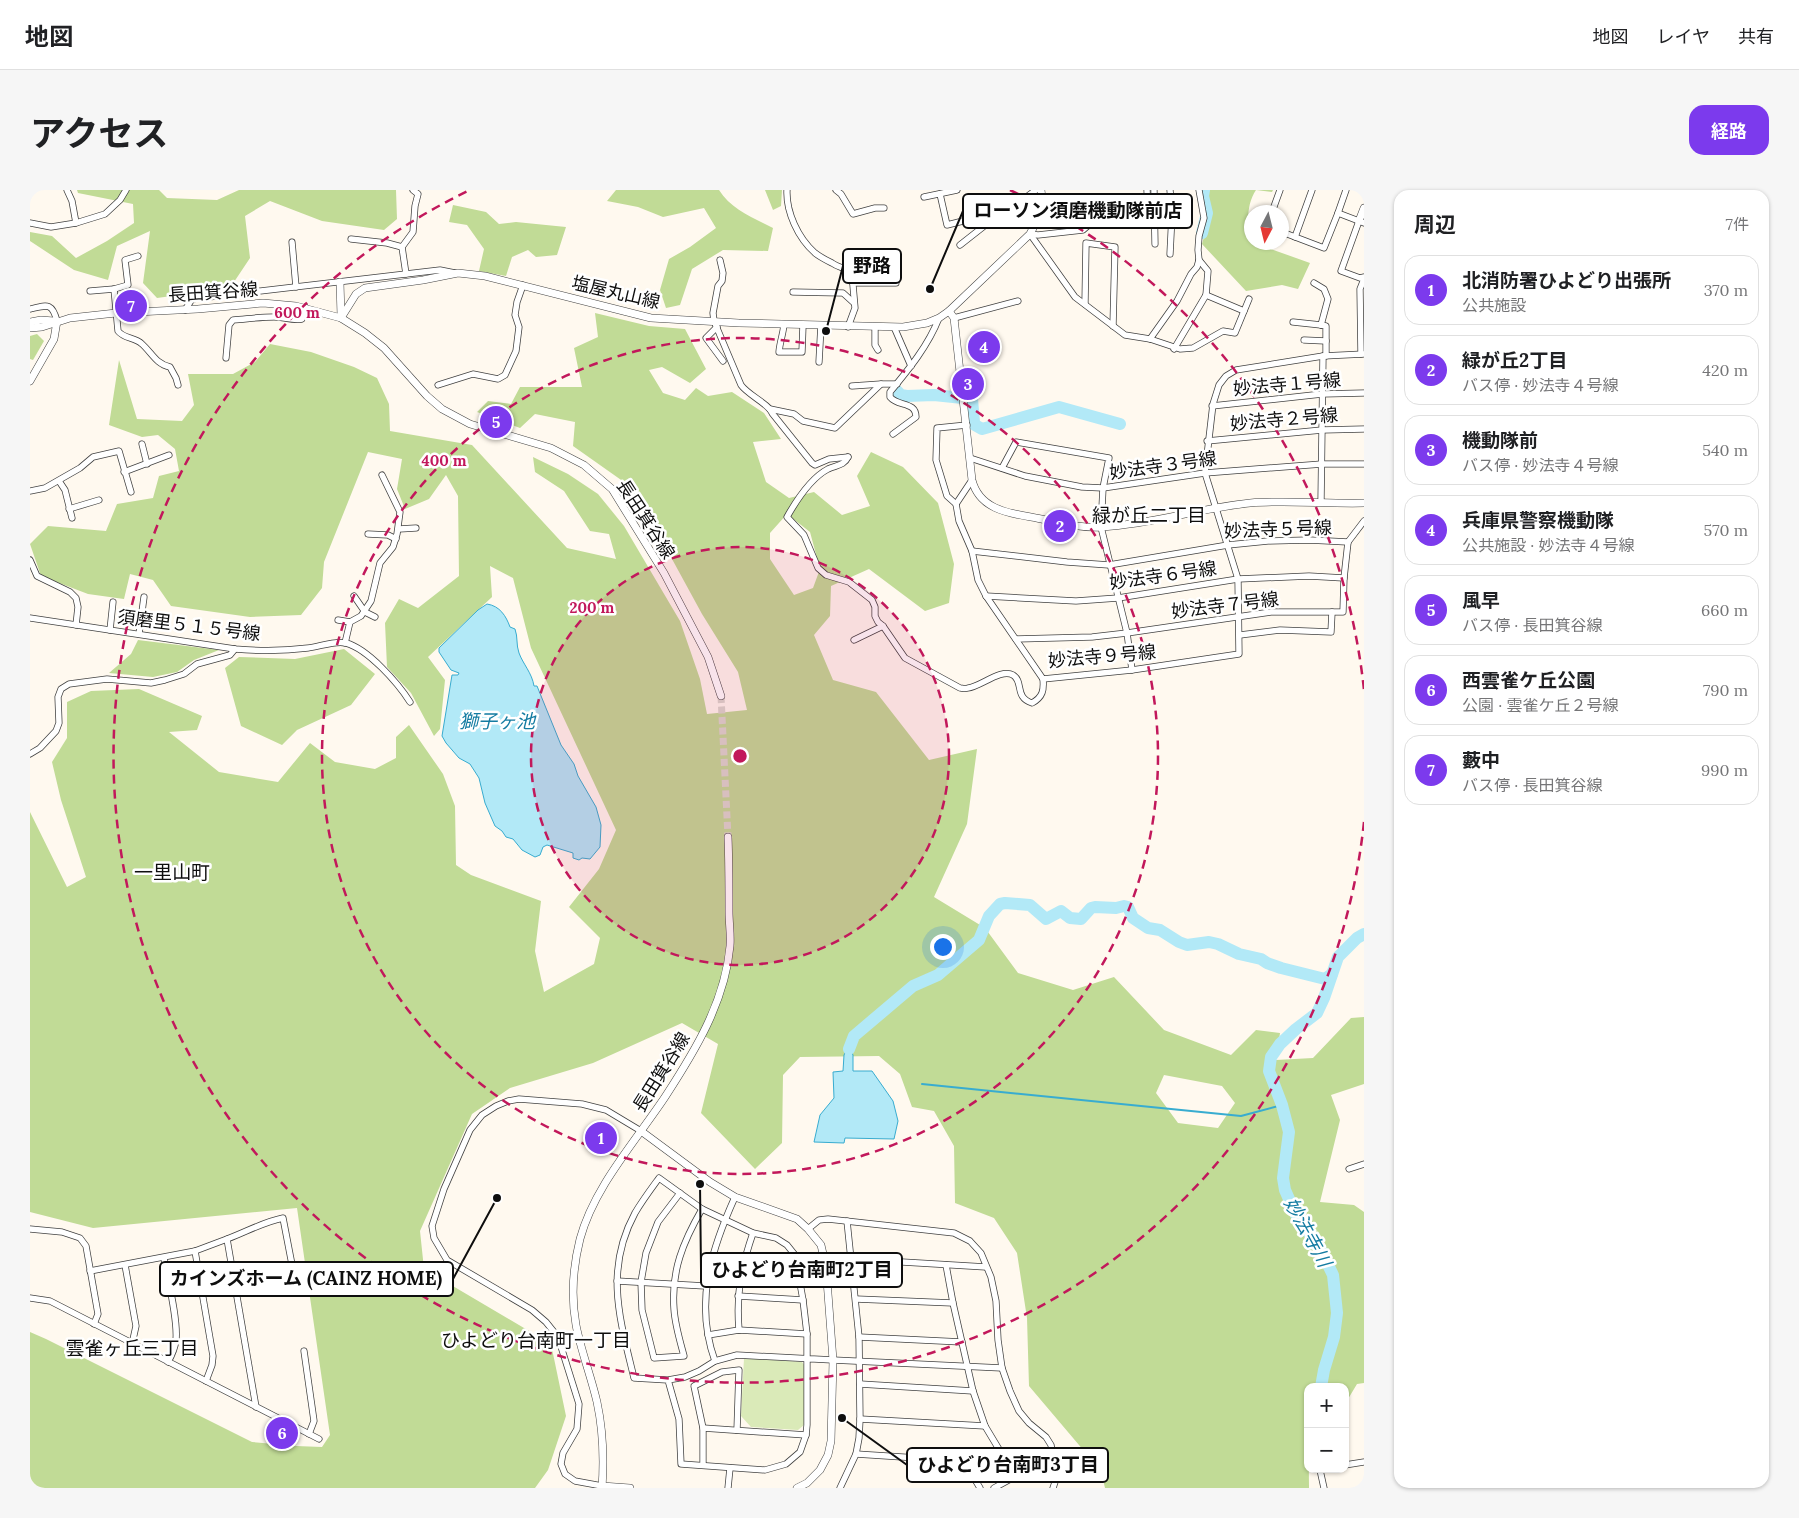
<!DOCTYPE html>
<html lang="ja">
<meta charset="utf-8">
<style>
:root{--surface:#fff;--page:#f6f6f6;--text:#202124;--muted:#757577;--line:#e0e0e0;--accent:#7c3aed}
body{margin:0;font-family:Lora,"Noto Sans JP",serif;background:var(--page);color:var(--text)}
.controls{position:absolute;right:15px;bottom:15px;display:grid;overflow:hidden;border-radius:10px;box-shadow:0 1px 4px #0004}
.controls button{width:45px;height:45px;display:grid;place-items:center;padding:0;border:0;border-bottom:1px solid var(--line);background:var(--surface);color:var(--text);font:25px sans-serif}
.compass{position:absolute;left:1214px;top:15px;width:45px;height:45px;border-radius:50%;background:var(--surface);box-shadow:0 1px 4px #0004;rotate:187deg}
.you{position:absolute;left:912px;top:756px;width:18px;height:18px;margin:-12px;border:4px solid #fff;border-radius:50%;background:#1a73e8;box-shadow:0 0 0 8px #1a73e833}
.badge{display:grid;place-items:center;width:32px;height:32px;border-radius:50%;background:var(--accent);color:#fff;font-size:16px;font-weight:700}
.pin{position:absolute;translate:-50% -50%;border:2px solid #fff;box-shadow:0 1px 5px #0006}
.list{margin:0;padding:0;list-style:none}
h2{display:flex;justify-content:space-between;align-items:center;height:65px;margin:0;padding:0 20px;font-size:21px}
h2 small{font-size:16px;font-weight:400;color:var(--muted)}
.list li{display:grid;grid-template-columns:32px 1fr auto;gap:15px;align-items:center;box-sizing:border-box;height:70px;margin:0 10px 10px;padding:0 10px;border:1px solid var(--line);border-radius:15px}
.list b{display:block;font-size:19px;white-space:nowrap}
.list p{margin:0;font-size:16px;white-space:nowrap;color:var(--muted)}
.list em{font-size:16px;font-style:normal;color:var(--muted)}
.map{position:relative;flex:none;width:1334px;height:1298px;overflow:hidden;border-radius:15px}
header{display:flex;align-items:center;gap:30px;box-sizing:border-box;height:70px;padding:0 25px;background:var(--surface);border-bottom:1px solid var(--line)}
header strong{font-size:24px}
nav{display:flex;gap:28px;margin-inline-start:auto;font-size:18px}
.intro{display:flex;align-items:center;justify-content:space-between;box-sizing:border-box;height:120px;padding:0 30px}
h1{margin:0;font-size:35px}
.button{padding:12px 22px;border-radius:15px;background:var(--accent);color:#fff;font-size:18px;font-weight:700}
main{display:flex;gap:30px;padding:0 30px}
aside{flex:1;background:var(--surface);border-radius:15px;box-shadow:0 1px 4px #0004}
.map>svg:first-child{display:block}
</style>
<header>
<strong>地図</strong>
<nav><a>地図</a><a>レイヤ</a><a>共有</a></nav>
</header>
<div class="intro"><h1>アクセス</h1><a class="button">経路</a></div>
<main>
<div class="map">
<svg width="1334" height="1298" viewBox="0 0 1334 1298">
<rect width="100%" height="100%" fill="#fff9ef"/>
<!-- green -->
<g fill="#daeab8">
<polygon points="714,1168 772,1172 775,1176 774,1235 768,1240 721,1237 711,1226"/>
<polygon points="240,1230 270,1245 265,1255 235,1240"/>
</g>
<!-- forest -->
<g fill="#c1db96" fill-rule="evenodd">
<polygon points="47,0 129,0 137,8 187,10 209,0 366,0 367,29 354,40 292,31 240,11 215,26 220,68 200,98 127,108 113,93 120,41 87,56 78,90 44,80 0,51 0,42 22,46 46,68 77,51 104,33 103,14 48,3"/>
<path d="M586,0H689C701,19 723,28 743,38L738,61L693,60L662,79L650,115L636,118L630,100L639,69L660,57L686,38L674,18L633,27L608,17L577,11Z"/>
<polygon points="735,0 752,0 751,16 743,20"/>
<path d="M1176,0H1243L1242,2L1226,0C1217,14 1217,30 1220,46L1221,47L1222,52L1230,53L1238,58L1280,73L1268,99L1252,95L1216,101L1172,54L1181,22Z"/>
<polygon points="423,15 456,22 469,34 486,32 536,37 527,65 506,67 498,60 482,67 476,86 449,81 454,59 437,35 419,32"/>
<path d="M565,123L619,136L655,139L676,179L660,193L632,177L619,180L633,203L655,210L666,198L678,206L702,202L734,223L751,249L723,252L736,292L759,308L784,302L812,325L840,316L827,286L841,262L873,277L908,313L924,374L919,413L895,421L839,379L801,396L800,426L784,445L803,490L846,502L899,570L947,559L937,634L904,707L955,738L988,783L1043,800L1084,787L1134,840L1201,865L1226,840L1250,843L1246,870L1283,868L1321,828L1334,827V894L1301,905L1310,930L1290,1012L1324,1015L1334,1022V1193L1327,1194L1315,1214V1197H1278L1279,1298H1075L1071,1281L999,1196L997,1128L987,1063L964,1028L925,1013L924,956L904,921L882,917L870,884L849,866L770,867L753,885L752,953L725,979L671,923L688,854L652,833L563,873L480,898L442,924L390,1041L394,1079L521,1154L536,1226L518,1280L505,1298H0V1142L16,1149L222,1252L266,1256L292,1257L300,1245L267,1018L63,1038L0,1022V622L37,697L56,687L31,610L22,572L37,548V512L61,501L109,499L172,526L167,540L139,542L189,582L248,592L280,553L305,572L345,579L366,568V547L379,535L413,584L425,616L426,675L441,685L511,711L505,761L514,802L564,774L570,748L539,717L569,679L586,640L501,458L483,388L460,376L462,407L398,467L415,490L410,539L404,546L381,503L357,477L355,433L369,409L388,418L429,386L428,306L416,285L399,309L375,319L367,299L372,269L338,262L294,372L292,398L271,425L220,427L141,416L123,390L100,384L94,409L58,404L11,386L0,354L18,336L76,341L87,314L123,308L129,286L149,281L145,259L128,245L112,247L79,235L89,170L107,229L152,231L164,215L158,184H203L225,172L240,154L281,162L324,177L347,188L359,214L360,241L442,255L537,358L586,369L579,344L560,341L534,301L505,282L503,267L538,284L568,304L594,336L650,431L670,489L677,524L717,520L708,482L672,424L636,358L594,292L543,256L545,232L505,224L490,238L447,222L458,211L481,214L490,197H552L544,158L568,147ZM757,324L780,342L790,379L783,398L764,405L740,369V343ZM1134,885L1192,896L1205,913L1188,938L1148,933L1126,903Z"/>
<polygon points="7,144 14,151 3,170 0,169 0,146"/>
<polygon points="108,450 189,460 164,470 147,482 123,487 79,483 101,464"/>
<polygon points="314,459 345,484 321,515 267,540 252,555 211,536 195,478 209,467 265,469"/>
</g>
<!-- water -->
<g fill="#b2e9f7" stroke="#38acd0">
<path d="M457,414C470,416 476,426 480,437L485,439C488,447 486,455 489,463C493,474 502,483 504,496H507L531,555L544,574L548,586L566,617L571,635L570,657L560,669L552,668L549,670L543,668V663L517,655L513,657L510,665L505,667L492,660L483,649L476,647L472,641L465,636L455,613L449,588L440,574L429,568L416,553L412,546L422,485H428L429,483L421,480L409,462V458L448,420Z"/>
<polygon points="817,859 820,859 823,865 823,881 842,881 863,911 868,931 864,949 815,948 814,953 784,952 790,925 804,908 803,882 813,881 814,865"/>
</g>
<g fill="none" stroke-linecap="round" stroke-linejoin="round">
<!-- stream -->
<polyline stroke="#38acd0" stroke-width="2" points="892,894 1211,926 1252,915"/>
<!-- river -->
<g stroke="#b2e9f7" stroke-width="12">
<polyline points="1172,43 1177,23 1173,6 1174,0"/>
<polyline points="866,200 871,205 877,206 904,205 942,209 944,232 945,235 952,239 1029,217 1090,234"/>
<polyline points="819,859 824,846 883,796 908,785 949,750 959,726 970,714 975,713 1000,715 1016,729 1031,721 1040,728 1051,729 1061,718 1065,717 1086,718 1094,716 1098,717 1103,728 1118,738 1130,740 1149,752 1157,755 1179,752 1188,754 1209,764 1231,769 1237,773 1251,778 1295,789 1302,784"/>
<polyline points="1291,1197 1294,1180 1304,1147 1307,1123 1303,1085 1290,1058 1267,1027 1255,1000 1253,988 1259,942 1252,915 1239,881 1241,867 1250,854 1266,839 1287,823 1294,808 1308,767 1327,748 1334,744"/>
</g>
<!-- tertiary-tunnel -->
<polyline stroke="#dbd6cd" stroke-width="7" stroke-dasharray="7 3.5" stroke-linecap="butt" points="691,506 698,647"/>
<!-- minor casing -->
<g stroke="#414141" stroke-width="7">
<g id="minor">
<polyline points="37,0 42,11 46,33"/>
<path d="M757,0C756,22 768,48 785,63C790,67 796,70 802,73C809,78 817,78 822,84L825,118L818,137"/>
<polyline points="806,0 811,4 823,24 845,18 854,18"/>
<polyline points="1124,0 1125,54"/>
<polyline points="1140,0 1142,24 1140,64"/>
<polyline points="910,4 917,35 965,23"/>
<polyline points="894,7 927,0"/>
<polyline points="1242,22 1250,0"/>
<polyline points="1308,23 1316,0"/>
<polyline points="1329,31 1311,81 1330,88 1334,87"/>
<polyline points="0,33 21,37 46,33 75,24 90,10 96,0"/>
<polyline points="1252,42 1294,58 1308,23 1334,33"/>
<polyline points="1000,44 1045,107 1095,145 1120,149 1150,159 1163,158 1193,141 1205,143 1219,109"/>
<polyline points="1000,44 1008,45 1053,40 1068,27 1118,26 1117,0"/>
<polyline points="1265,47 1282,0"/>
<polyline points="321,49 357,53 372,57"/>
<polyline points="262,52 266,97"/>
<polyline points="930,55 958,33 965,23 993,17 999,5 1006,0"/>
<path d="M690,70L693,83L692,91L688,96L683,123L684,131L711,195C718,205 739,214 742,223L782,273L785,275L799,269L818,267"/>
<polyline points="1169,70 1178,81 1176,105"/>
<polyline points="376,84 372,57 383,42 385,16 388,4 383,0"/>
<polyline points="823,93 866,93"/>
<polyline points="1284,93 1294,99 1298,109 1291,135"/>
<path d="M84,99L88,141C94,149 105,147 112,154C122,163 126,174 140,177L146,188L148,195"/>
<polyline points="60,101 84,99 98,95 95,70 108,66"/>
<polyline points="763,102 813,103 824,113"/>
<polyline points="1055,114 1056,53 1085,57 1083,136"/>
<path d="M0,119C17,115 22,112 27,131"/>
<polyline points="155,120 162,109 410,80 425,83"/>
<polyline points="924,128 988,111"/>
<polyline points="1263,132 1291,135"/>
<path d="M754,134C753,145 750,151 749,162H772L773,135"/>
<polyline points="1291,135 1296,136 1296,166"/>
<polyline points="687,137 676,148 693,171"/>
<polyline points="845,137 845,155 848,160"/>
<polyline points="864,137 881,176"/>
<polyline points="1120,149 1147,111 1161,84 1167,77 1169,70 1168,60 1169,46 1174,28 1169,0"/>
<polyline points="1274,150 1296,151"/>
<polyline points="1144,159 1176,105 1214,121"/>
<polyline points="1331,164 1330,99 1334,89"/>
<path d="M196,168L199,135L203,130C217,129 230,127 244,127C254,127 263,131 272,129L275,117"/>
<polyline points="789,172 791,135"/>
<polyline points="408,195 443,184 468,189 475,185 486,161 489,137 485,125 487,112 493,95"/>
<polyline points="822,196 851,194"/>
<polyline points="1182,216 1292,204 1334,203"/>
<polyline points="740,219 764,224 773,231 805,238 851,194 867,194"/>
<path d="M863,244L886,227C886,211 868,217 860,207V202C879,179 898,156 909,128"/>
<polyline points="1177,251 1292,240 1334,239"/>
<polyline points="112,254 117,274"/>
<path d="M818,267C814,276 806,275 798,279C781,288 766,311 757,327L774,345L788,378L796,385L819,392L842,410L845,417V426L848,432L853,436"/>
<polyline points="940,268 995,286 1052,297 1073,298 1175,283 1292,274 1334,274"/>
<polyline points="972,278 986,252 1079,268 1073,298 1071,337 1097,443 1102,480"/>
<polyline points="94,282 139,265"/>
<polyline points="942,290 926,314 929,331 942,361 948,390 956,406 1013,489 1102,480 1209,464 1208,389 1175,283 1183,214 1189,195 1196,186 1206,180 1293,166 1334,164"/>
<polyline points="29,291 35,300 42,328"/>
<polyline points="0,301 15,298 50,278 63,267 89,261 101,302"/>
<polyline points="1291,311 1293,166"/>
<polyline points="926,314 917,306 906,270 907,238 937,235"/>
<polyline points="39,319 69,310"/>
<polyline points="369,339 386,338"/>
<polyline points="338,344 358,345 366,349"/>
<polyline points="942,361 1037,372 1079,375 1198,355 1238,351 1279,350 1318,352"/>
<polyline points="0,370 7,386 40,402 46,408 48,417 46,435"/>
<polyline points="324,406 335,422 345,427"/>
<polyline points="956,406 1046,411 1088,408 1208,389 1279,386 1314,388"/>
<path d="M0,428L205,459C229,461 254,461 278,458C289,457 305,450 316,453C338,459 368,493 380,512"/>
<polyline points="308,430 320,432"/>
<polyline points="80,440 83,412"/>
<polyline points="109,444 114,407"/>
<polyline points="1210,445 1250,440 1301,442 1302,422"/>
<polyline points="986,449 1062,447 1097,443 1241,422 1313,422 1314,388 1318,352 1334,331"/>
<path d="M824,450L853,436L875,468L930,498C932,498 935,499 938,498C950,497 971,478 983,485C994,492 984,507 1002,513C1013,507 1014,500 1013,489"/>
<polyline points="315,453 320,432 331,426 341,411 350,373 363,357 367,344 370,322 352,285"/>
<polyline points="0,564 10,558 26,541 29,533 28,507 31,499 39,494 77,489 121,493 135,490 154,484 167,474 200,465 205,459"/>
<polyline points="1319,979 1334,974"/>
<path d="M650,1003L628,1032L616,1063L611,1092L612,1120L624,1168L654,1166C650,1151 645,1135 644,1119C641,1081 653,1052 672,1019"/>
<polyline points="0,1039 32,1042 50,1048 56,1056 68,1124 64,1134"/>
<polyline points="778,1039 789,1030 798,1029 924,1043 940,1051 951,1063 961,1087 966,1111 968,1150 972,1178 980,1201 989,1221 999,1233 1016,1247 1021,1255 1023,1266 1027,1272 1027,1286 1023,1298"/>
<path d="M197,1049C216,1042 233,1032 253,1028L264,1085"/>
<polyline points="165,1061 183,1166 182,1175 176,1191"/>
<path d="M134,1068C138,1090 148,1129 146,1150C145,1158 142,1165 138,1172"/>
<polyline points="822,1069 956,1077"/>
<polyline points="713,1073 768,1075"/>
<polyline points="95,1075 106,1136 102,1154"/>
<polyline points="916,1075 923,1113 943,1201 955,1236 985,1286"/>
<polyline points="60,1081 165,1061 197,1049 226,1217"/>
<polyline points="587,1091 675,1096"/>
<polyline points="708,1106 773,1110"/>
<polyline points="0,1108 20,1111 289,1249"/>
<polyline points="826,1109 923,1113"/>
<path d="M709,1140C706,1103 711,1078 723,1043"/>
<polyline points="678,1145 709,1140 777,1144"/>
<polyline points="829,1147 932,1152"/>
<polyline points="274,1161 284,1231 279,1244"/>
<path d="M685,1171C664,1113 681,1060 705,1007"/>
<path d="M638,1190L649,1229L651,1274L735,1280L756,1274L770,1262L776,1245L777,1235V1144L773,1110L765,1065L757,1055L746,1048L723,1043L672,1019L629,988C621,999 612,1011 605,1023C574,1080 590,1130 604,1188L638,1190L655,1187L669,1181L685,1171L707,1165L803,1170L972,1178"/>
<polyline points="830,1194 943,1201"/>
<polyline points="830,1229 955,1236"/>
<polyline points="673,1238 776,1245"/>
<polyline points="826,1264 934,1271 950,1298"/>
<polyline points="673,1275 673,1238 664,1196 692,1182 709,1180 707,1240"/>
<polyline points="1315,1275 1334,1272"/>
<polyline points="1293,1279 1290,1280 1294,1298"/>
<polyline points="572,1296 545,1291 535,1284 531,1274 533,1263 547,1239 549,1214 528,1147 516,1132 502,1120 417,1070 404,1048 402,1036 414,999 440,940 452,925 466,916 478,911 489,909 552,914 576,920 611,941"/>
<polyline points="698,1298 700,1278"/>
<polyline points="810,1298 826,1264 829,1248 830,1229 829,1147 817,1031"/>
<polyline points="964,1298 1023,1266"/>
</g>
</g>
<!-- tertiary casing -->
<g stroke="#414141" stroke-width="8">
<g id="tertiary">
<polyline points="1329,31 1334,18"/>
<polyline points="310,92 311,126"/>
<path d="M919,121L924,128L942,290C949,318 976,323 1001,327C1024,331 1050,339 1073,337C1123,334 1171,318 1220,313C1258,310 1296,314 1334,313"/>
<path d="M311,128L326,104L335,98L393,90L428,83L455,86L621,128L709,133L873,137L897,133L909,128L919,121L1000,44C1008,29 1014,17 1011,0"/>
<polyline points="0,132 11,130 24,131"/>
<polyline points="0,138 12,137 40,128 86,123 168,119 233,113 266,116 311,128 335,143 354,158 397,206 412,219 440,234 521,258 554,275 582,299 634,383 678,467 691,506"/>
<polyline points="0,191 24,149 27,131"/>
<polyline points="611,941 680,992 705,1007 767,1029 778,1039 791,1055 796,1077 803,1170 801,1251 798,1265 790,1280 777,1293 767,1298"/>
<polyline points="572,1296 600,1298"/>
<path d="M572,1298C574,1270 573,1240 567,1212C561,1186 551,1161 546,1135C541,1107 543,1077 550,1049C564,997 605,952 635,907C665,861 695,812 700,756C701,745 699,733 699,722C699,697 699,672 698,647"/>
</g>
</g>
<!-- minor -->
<use href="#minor" stroke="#fff" stroke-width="5.5"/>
<!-- tertiary -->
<use href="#tertiary" stroke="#fff" stroke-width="7"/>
</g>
<!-- distance rings -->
<circle cx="710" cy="566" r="209" fill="#c2185b" fill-opacity=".12"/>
<g fill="none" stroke="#c2185b" stroke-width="2.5" stroke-dasharray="9 6">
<circle cx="710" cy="566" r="209"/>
<circle cx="710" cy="566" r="418"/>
<path d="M1334 632A627 627 0 1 1 440 0M980 0A627 627 0 0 1 1334 500"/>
</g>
<g text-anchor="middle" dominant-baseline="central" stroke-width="5" stroke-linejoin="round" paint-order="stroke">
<!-- street labels -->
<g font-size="18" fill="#0e0e0e" stroke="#fff">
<text transform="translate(183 102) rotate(-4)">長田箕谷線</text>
<text transform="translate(586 102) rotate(13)">塩屋丸山線</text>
<text transform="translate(1257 194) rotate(-5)">妙法寺１号線</text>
<text transform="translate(1254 229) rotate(-5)">妙法寺２号線</text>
<text transform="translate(1133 275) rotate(-8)">妙法寺３号線</text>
<text transform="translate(616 329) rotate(57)">長田箕谷線</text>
<text transform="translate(1248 339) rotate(-2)">妙法寺５号線</text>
<text transform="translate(1133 385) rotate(-8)">妙法寺６号線</text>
<text transform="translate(1195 415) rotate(-7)">妙法寺７号線</text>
<text transform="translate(159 435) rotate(7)">須磨里５１５号線</text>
<text transform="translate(1072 466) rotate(-5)">妙法寺９号線</text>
<text transform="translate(631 882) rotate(-58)">長田箕谷線</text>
</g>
<!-- neighbourhood labels -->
<g font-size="19" fill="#0e0e0e" stroke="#fff">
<text x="1119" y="325">緑が丘二丁目</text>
<text x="142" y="682">一里山町</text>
<text x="506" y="1150">ひよどり台南町一丁目</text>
<text x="102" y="1158">雲雀ヶ丘三丁目</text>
</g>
<!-- water labels -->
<g font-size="19" font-style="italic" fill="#147ca2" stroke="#fff">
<text x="467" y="531">獅子ヶ池</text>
<text transform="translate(1278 1042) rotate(61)">妙法寺川</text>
</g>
</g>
<circle cx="710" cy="566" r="8" fill="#c2185b" stroke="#fff" stroke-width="2.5"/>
<g font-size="15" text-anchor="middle" font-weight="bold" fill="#c2185b" stroke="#fff" stroke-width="5" stroke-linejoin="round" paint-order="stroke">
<text x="267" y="128">600 m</text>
<text x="414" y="276">400 m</text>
<text x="562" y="423">200 m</text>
</g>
<!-- callouts -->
<path fill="none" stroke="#0e0e0e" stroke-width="2" d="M900 99L933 21M796 141L813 76M670 994L671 1080M467 1008L423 1089M812 1228L877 1275"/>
<g fill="#0e0e0e" stroke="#fff" stroke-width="2">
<circle cx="900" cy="99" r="5"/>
<circle cx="796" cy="141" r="5"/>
<circle cx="670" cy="994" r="5"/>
<circle cx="467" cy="1008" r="5"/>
<circle cx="812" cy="1228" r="5"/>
</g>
<g fill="#fff" stroke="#0e0e0e" stroke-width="2">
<rect x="933" y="4" width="229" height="34" rx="5"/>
<rect x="813" y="59" width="58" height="34" rx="5"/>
<rect x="671" y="1063" width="201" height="34" rx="5"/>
<rect x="130" y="1072" width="293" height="34" rx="5"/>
<rect x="877" y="1258" width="201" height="34" rx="5"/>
</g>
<g font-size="19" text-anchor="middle" font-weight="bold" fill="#0e0e0e">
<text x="1048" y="27">ローソン須磨機動隊前店</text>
<text x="842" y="82">野路</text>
<text x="772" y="1086">ひよどり台南町2丁目</text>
<text x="276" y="1095">カインズホーム (CAINZ HOME)</text>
<text x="978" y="1281">ひよどり台南町3丁目</text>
</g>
</svg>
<div class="controls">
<button>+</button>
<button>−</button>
</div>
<svg class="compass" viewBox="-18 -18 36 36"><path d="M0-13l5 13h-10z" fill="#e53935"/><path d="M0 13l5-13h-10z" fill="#757577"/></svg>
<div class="you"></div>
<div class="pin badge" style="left:571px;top:948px">1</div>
<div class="pin badge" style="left:1030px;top:336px">2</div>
<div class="pin badge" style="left:938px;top:194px">3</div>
<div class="pin badge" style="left:954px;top:157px">4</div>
<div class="pin badge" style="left:466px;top:232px">5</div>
<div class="pin badge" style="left:252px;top:1243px">6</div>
<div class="pin badge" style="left:101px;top:116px">7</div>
</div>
<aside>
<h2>周辺<small>7件</small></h2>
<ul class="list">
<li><span class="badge">1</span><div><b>北消防署ひよどり出張所</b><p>公共施設</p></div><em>370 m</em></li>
<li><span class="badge">2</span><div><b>緑が丘2丁目</b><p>バス停 · 妙法寺４号線</p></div><em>420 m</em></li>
<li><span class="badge">3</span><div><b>機動隊前</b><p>バス停 · 妙法寺４号線</p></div><em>540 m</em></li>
<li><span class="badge">4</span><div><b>兵庫県警察機動隊</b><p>公共施設 · 妙法寺４号線</p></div><em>570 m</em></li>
<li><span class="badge">5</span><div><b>風早</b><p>バス停 · 長田箕谷線</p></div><em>660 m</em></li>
<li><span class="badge">6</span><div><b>西雲雀ケ丘公園</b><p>公園 · 雲雀ケ丘２号線</p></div><em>790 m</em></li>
<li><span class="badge">7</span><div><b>藪中</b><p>バス停 · 長田箕谷線</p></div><em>990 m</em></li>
</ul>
</aside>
</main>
